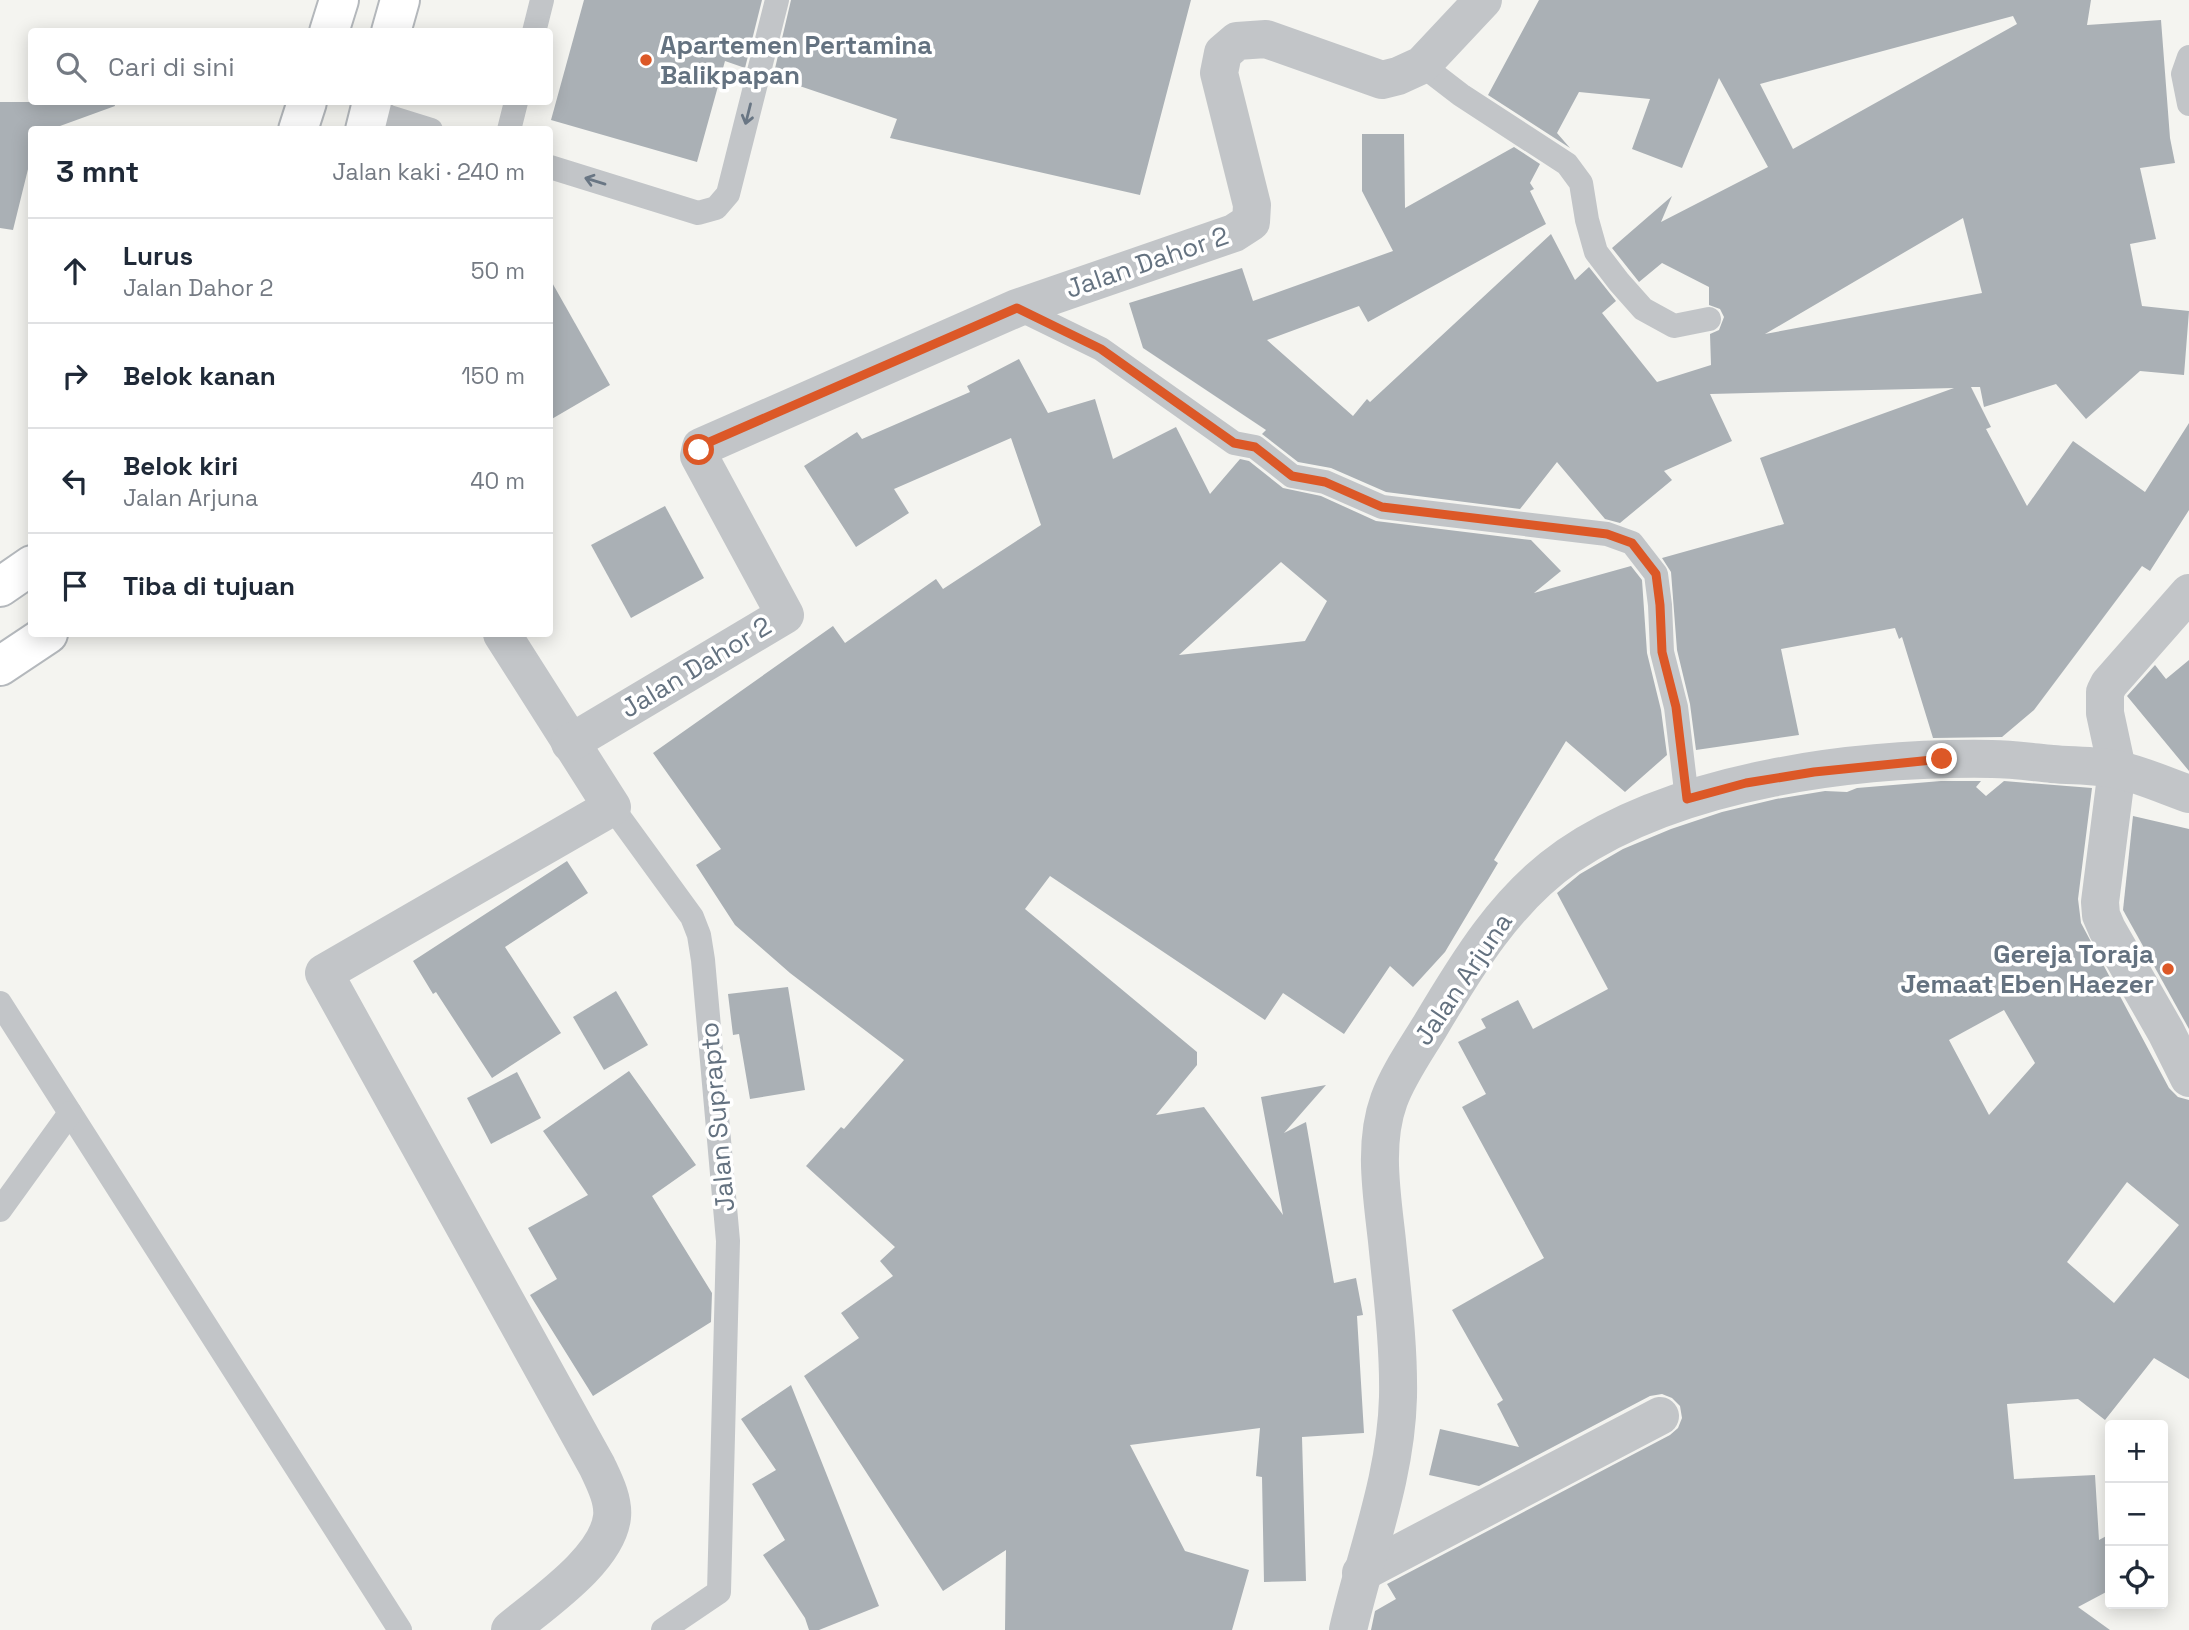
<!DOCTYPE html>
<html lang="id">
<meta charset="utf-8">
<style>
:root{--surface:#fff;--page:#f2f2f3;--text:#1f2937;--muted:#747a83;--line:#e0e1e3}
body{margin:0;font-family:"Space Grotesk",sans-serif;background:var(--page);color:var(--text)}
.controls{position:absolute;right:21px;bottom:21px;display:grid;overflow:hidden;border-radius:7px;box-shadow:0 4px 18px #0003}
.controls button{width:63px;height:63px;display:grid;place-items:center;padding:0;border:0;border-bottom:2px solid var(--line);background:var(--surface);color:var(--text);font:35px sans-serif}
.stop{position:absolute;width:21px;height:21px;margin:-16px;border:5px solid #dc5827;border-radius:50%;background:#fff}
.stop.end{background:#dc5827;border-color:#fff;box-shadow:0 2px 7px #0008}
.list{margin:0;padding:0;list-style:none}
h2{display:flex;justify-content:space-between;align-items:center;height:91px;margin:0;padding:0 28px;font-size:30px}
h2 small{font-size:23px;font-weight:400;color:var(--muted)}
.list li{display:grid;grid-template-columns:46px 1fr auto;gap:21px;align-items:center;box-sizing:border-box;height:105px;padding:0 28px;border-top:2px solid var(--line)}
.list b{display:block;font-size:26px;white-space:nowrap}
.list p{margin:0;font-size:23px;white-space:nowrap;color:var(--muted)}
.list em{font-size:23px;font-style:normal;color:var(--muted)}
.icon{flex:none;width:38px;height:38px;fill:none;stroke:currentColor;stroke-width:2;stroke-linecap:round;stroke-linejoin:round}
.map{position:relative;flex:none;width:2189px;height:1630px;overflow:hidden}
.search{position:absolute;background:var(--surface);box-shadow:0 4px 18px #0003;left:28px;top:28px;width:525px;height:77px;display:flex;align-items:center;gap:18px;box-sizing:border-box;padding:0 24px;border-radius:7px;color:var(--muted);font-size:26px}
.panel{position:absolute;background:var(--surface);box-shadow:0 4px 18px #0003;left:28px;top:126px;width:525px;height:511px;border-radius:7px}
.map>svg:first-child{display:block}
</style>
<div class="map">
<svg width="2189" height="1630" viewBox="0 0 2189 1630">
<rect width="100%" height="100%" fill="#f4f4f0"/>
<!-- building -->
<g fill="#aab0b5" fill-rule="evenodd">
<polygon points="584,0 762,0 745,68 725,61 697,162 551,120"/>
<polygon points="791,0 1191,0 1140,195 890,138 897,119 773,77"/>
<path d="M1539,0H2091L2087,25L2161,20L2170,138L2175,163L2140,168L2156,239L2130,244L2142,306L2189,311L2184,375L2140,371L2086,419L2056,384L1984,407L1980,387H1971L1991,427L1986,429L2027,506L2073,441L2145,492L2189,423V510L2150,571L2142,566L2034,710L2002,737L1933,738L1902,637L1899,639L1895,628L1781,649L1799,735L1696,750L1690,704L1677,650L1671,572L1662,558L1784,524L1760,458L1954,388L1710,394L1732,441L1664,471L1672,480L1620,523L1605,519L1557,462L1520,509L1386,492L1331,468L1298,462L1262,434L1266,430L1143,348L1129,303L1242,268L1253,301L1393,251L1362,191V134H1404L1405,208L1514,147L1540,164L1530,183L1534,189L1530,191L1546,224L1368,322L1359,306L1267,340L1353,416L1367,399L1370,402L1551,234L1575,280L1589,267L1616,301L1602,313L1657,382L1711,365L1710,334L1719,330L1724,317L1720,309L1709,305V287L1662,263L1639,282L1612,248L1672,196L1661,222L1768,167L1719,78L1682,168L1632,149L1650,99L1579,92L1557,133L1570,148L1488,95ZM2013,16L2017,24L1793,149L1760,84ZM1963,218L1982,293L1765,334Z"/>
<polygon points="0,102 114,102 115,106 49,130 32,130 32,153 13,230 0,228"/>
<polygon points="550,279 610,385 550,420"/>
<path d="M1019,359L1048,413L1095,399L1113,459L1176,427L1210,494L1240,459L1249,461L1283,488L1321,496L1376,521L1531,540L1561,571L1534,593L1631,566L1642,580L1647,653L1661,710L1667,755L1625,792L1566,741L1494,860L1498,863L1445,952L1413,987L1390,966L1344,1034L1283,993L1265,1020L1050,876L1025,909L1197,1052V1065L1156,1115L1204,1107L1283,1215L1261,1097L1326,1085L1284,1133L1306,1122L1334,1283L1356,1278L1363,1315L1357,1316L1364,1433L1302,1437L1306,1581L1264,1582L1262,1477L1256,1476L1260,1428L1130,1445L1185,1551L1249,1570L1232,1630H1005L1006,1550L943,1591L804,1376L859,1338L841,1313L893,1276L880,1261L895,1247L806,1166L841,1127L844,1129L904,1060L790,973L735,925L696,865L721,849L653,753L833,626L845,643L936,579L943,589L1041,525L1011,438L894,489L909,513L856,547L804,466L857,432L862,439L970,392L967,386ZM1281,562L1327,601L1305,641L1179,655Z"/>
<polygon points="665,506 704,578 631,618 591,545"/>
<polygon points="2189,660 2189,771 2127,696 2155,665 2166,679"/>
<path d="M1941,781H1981L1976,787L1986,796L2004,781L2092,788L2078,899L2081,923L2169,1088L2178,1097L2189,1100V1379L2154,1358L2105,1420L2078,1399L2007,1404L2014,1479L2095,1475L2099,1540L2110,1534V1590L2078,1607L2110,1630H1371L1375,1611L1396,1599L1387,1584L1670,1435L1678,1428L1682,1418L1680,1406L1672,1398L1662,1394L1650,1396L1479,1486L1429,1475L1440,1429L1519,1447L1497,1404L1503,1400L1452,1310L1544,1258L1462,1107L1486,1094L1458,1042L1486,1028L1481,1019L1518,1000L1533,1029L1608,989L1557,893L1580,874L1623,849L1671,829L1722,812L1776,799L1825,791L1847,792L1857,788ZM2004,1010L2035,1063L1989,1115L1949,1040ZM2127,1182L2179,1225L2114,1303L2067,1262Z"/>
<polygon points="2133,816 2189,829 2189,1029 2123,910"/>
<polygon points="567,861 588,893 505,947 561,1033 492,1078 436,992 433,994 413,961"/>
<polygon points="788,987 805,1090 750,1099 739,1034 733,1035 728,994"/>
<polygon points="616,991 648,1045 604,1070 573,1017"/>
<polygon points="629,1071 696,1165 652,1196 712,1293 711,1322 593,1396 530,1295 557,1279 528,1228 588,1195 543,1131"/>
<polygon points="517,1072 541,1118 491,1144 467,1098"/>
<polygon points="791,1385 879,1606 819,1630 809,1630 805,1618 763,1555 785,1540 752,1484 776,1470 741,1419"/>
</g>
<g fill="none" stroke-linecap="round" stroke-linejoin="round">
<!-- secondary casing -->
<g stroke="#b4b8bc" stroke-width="42">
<g id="secondary">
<polyline points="329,32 339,0"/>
<polyline points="391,32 400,0"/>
<polyline points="298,130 307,102"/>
<polyline points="365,130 372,102"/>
<polyline points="0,587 32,565"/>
<polyline points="0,666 48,634"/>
</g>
</g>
<!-- service -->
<g stroke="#c2c5c8" stroke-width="24">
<polyline points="534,32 542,0"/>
<polyline points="2189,57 2183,74 2189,104"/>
<polyline points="1422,65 1461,95 1567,164 1581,183 1587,220 1596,252 1619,282 1643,309 1674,326 1709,319"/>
<polyline points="370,111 431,130"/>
<polyline points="509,130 516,102"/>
<polyline points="550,167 698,213 716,208 728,194 777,0"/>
<polyline points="1017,308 1101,349 1234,443 1255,447 1292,476 1325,482 1382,507 1607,534 1632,543 1656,574 1660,605 1662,652 1676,707 1687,799"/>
<polyline points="612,807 692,917 699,935 703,960 728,1241 719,1592 663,1630"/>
<polyline points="0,1003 400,1630"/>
<polyline points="0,1210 70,1113"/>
</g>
<!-- minor -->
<g stroke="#c2c5c8" stroke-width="38">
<polyline points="2189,593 2109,684 2105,692 2105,713 2117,769 2100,902 2101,915 2107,929 2166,1032 2189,1078"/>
<path d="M502,634L612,807L324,973L597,1466C604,1481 614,1500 612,1517C607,1560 542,1603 510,1630"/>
<polyline points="570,743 785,615 699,456 701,447 1017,308 1234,233 1251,222 1252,205 1219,73 1223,53 1237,41 1266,39 1382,80 1398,76 1422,65 1483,0"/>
<polyline points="1361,1573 1660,1416"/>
<path d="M1348,1630C1366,1552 1396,1478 1398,1397C1399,1346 1392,1292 1387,1241C1382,1195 1373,1144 1389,1100C1398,1075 1415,1051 1429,1028C1467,964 1506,899 1568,856C1681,779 1858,757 1992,759C2012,759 2032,762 2052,764C2073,766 2097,765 2119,770C2142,775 2166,786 2189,794"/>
</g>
<!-- secondary -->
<use href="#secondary" stroke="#fff" stroke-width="38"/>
</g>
<!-- one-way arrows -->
<defs><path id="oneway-shaft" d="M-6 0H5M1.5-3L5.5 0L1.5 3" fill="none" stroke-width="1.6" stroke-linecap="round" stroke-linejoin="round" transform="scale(1.75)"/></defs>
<g stroke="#697684">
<use href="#oneway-shaft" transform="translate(748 114) rotate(104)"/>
<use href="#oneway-shaft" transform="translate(595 181) rotate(-163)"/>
</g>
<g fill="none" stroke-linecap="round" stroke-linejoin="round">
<!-- route -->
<polyline stroke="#dc5827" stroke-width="9" points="699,450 705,444 1017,308 1101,349 1234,443 1255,447 1292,476 1325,482 1382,507 1607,534 1632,543 1656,574 1660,605 1662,652 1676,707 1687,799 1746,783 1814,772 1942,759"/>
</g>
<!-- markers -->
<g fill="#dc5827" stroke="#fff" stroke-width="2.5">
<circle cx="646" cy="60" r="7"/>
<circle cx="2168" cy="969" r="7"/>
</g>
<g text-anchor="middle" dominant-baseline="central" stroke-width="7" stroke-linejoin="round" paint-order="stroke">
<!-- poi labels -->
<g font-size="26" font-weight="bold" fill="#647280" stroke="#fff" text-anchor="start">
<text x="660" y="45">Apartemen Pertamina<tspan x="660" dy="30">Balikpapan</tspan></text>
<text x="2154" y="954" text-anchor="end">Gereja Toraja<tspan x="2154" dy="30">Jemaat Eben Haezer</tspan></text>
</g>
<!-- street labels -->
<g font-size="26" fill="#647280" stroke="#fff">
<text transform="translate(1147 262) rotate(-19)">Jalan Dahor 2</text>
<text transform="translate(696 667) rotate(-31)">Jalan Dahor 2</text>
<text transform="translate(1463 979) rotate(-56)">Jalan Arjuna</text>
<text transform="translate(717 1117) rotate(-95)">Jalan Suprapto</text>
</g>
</g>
</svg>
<div class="controls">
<button>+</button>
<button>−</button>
<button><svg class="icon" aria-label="locate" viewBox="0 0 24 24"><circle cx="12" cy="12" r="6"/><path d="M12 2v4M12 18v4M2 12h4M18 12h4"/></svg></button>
</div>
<div class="stop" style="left:699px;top:450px"></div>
<div class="stop end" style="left:1942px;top:759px"></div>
<div class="search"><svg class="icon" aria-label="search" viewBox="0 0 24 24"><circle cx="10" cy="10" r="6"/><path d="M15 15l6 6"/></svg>Cari di sini</div>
<section class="panel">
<h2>3 mnt<small>Jalan kaki · 240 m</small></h2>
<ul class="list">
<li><svg class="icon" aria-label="ahead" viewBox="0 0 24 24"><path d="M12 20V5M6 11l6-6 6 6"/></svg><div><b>Lurus</b><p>Jalan Dahor 2</p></div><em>50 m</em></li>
<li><svg class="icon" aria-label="right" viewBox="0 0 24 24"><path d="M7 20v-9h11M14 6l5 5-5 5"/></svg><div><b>Belok kanan</b></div><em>150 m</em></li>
<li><svg class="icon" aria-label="left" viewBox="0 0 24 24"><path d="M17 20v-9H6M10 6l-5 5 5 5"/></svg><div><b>Belok kiri</b><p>Jalan Arjuna</p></div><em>40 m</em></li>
<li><svg class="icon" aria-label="arrive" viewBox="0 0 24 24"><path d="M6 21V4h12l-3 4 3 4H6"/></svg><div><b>Tiba di tujuan</b></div></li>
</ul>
</section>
</div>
